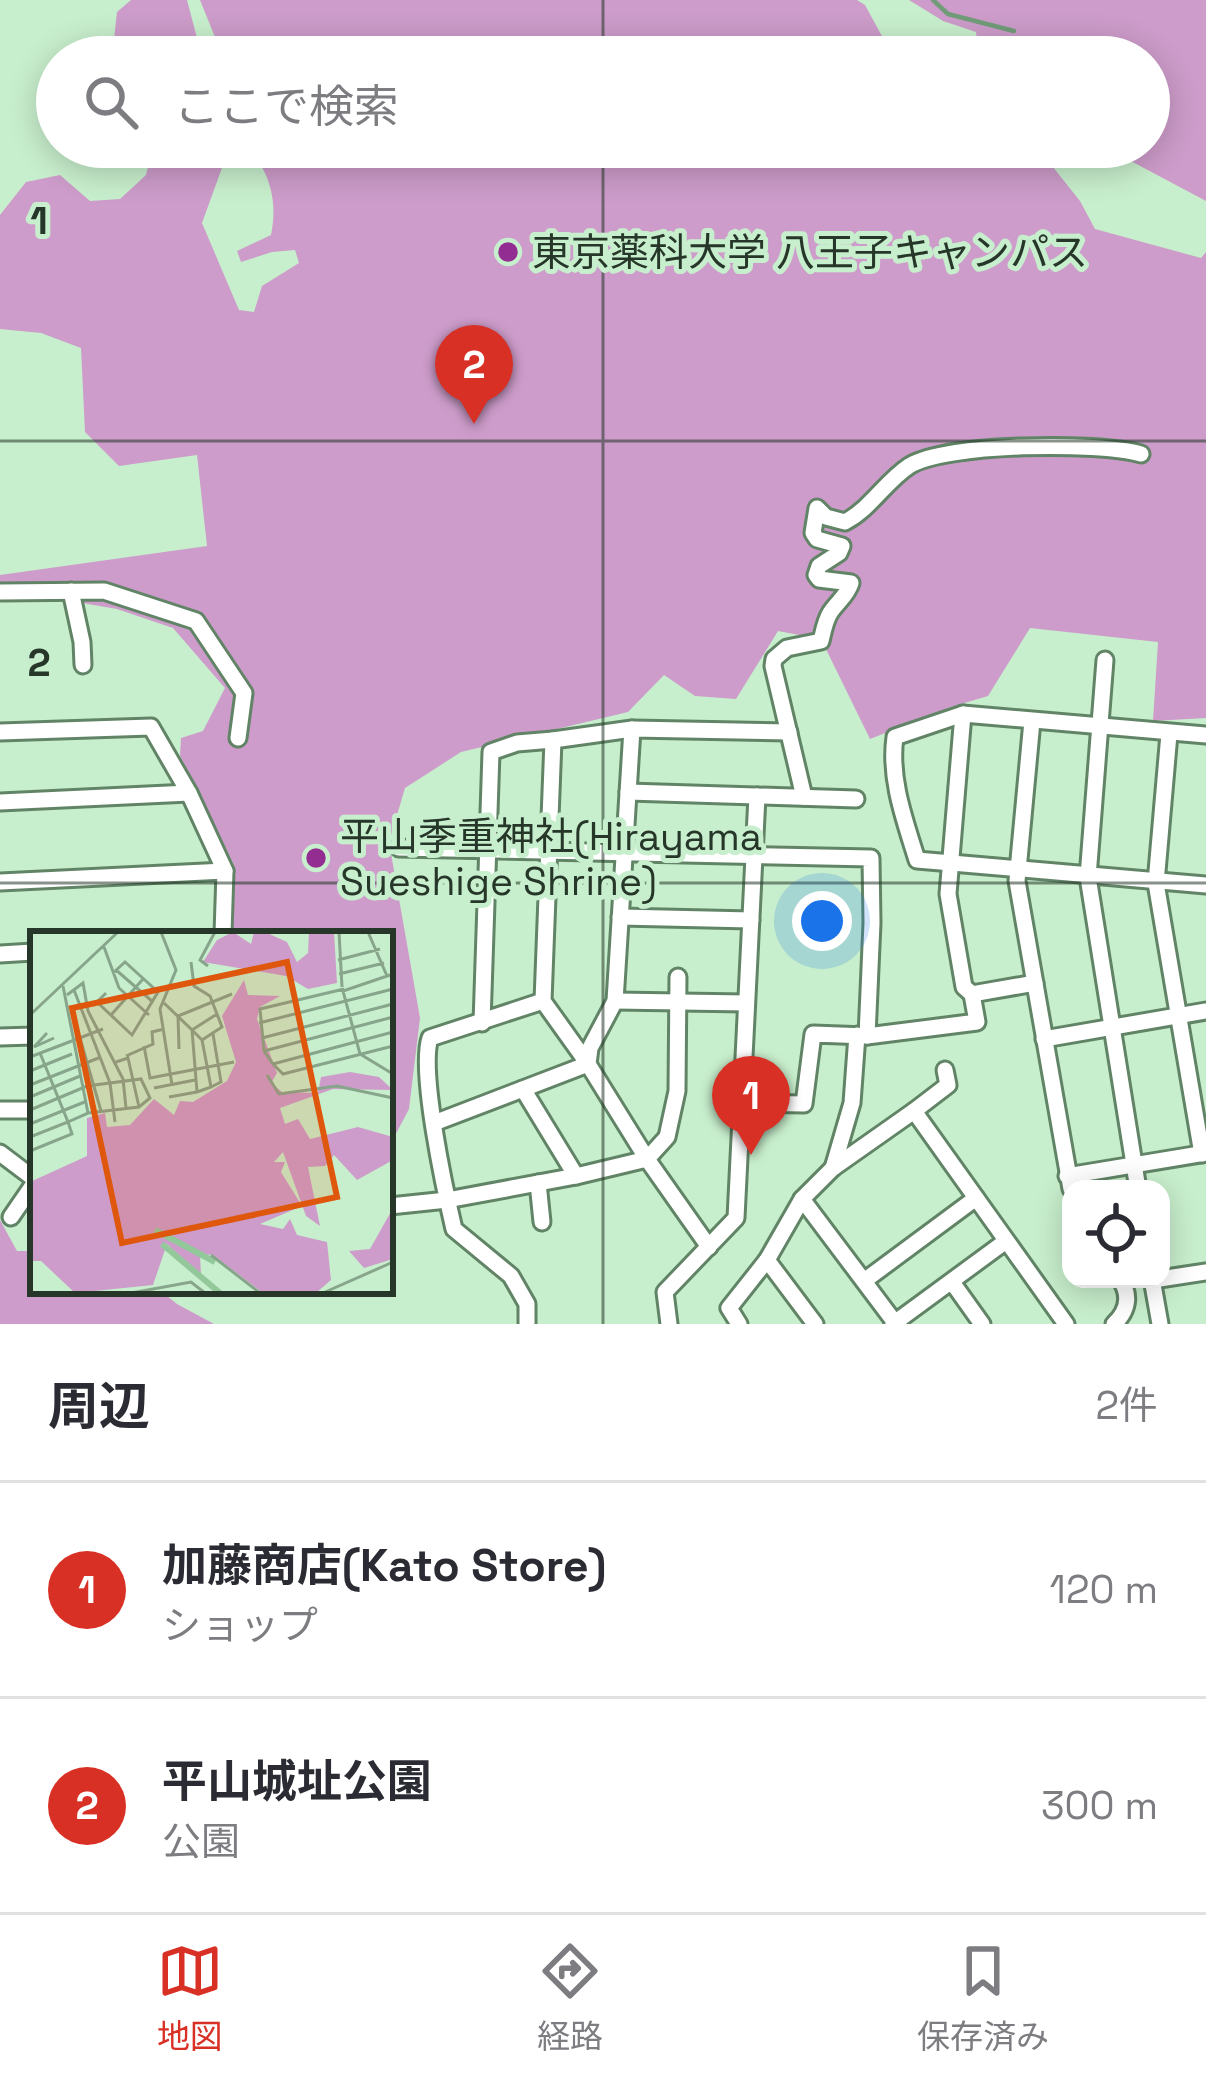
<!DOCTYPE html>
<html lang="ja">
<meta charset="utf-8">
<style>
:root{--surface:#fff;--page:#f2f2f3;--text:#2b2b33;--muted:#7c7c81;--line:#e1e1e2;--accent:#d93025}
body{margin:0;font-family:"Space Grotesk","Noto Sans JP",sans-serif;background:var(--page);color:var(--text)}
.controls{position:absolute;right:36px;bottom:36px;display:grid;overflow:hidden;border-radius:24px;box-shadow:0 6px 30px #0003}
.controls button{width:108px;height:108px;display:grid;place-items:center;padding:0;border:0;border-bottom:3px solid var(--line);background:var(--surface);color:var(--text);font:60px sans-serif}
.you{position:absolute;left:822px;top:921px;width:42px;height:42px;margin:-30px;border:9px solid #fff;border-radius:50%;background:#1a73e8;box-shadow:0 0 0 18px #1a73e833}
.badge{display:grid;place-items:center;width:78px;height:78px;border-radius:50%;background:var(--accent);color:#fff;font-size:39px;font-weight:700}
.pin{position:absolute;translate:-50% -99px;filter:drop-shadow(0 3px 6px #0008)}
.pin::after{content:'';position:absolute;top:63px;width:42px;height:36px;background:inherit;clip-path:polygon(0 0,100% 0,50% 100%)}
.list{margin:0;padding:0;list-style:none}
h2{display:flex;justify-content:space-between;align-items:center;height:156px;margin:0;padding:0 48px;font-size:51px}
h2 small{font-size:39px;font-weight:400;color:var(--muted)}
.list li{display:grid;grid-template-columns:78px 1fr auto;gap:36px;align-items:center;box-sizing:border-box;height:216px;padding:0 48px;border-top:3px solid var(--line)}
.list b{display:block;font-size:45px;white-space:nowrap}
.list p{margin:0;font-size:39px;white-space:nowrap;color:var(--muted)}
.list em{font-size:39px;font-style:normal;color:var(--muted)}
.icon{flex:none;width:66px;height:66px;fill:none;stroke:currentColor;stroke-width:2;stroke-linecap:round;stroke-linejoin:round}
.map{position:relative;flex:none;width:1206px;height:1324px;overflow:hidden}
.search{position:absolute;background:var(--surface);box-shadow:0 6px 30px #0003;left:36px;right:36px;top:36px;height:132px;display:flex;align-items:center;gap:30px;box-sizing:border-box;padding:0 42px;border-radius:66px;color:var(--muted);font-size:45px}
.sheet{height:588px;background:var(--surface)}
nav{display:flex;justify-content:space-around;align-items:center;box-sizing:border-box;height:168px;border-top:3px solid var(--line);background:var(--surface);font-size:33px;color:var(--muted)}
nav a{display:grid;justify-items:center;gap:6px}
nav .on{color:var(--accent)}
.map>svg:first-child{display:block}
</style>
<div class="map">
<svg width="1206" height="1324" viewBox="0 0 1206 1324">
<rect width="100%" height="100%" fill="#c8efcd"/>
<!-- forest -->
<g fill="#cd9cca">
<polygon points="131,0 187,0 202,57 112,57 117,12"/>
<polygon points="200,0 857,0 865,5 889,49 922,57 223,57"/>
<path d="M909,0H1206V201L1127,159L1072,162L1053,167L1080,201L1095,229L1201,258L1206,252V718L1153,721L1158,642L1030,628L988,696L951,707L870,739L821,639L778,631L736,699L695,696L664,675L628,712L461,752L405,788L389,842L420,1018L409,1109L390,1145V934H231L235,867L180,756L181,738L203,731L225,688L173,628L117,609L0,589V575L207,546L197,455L119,466L85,432L81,348L41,333L0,329V215L26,182L60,175L90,201L120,199L146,175L153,147H213L222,157L223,165L202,223L239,310L254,312L262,286L299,263L295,250L272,252L241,262L237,251L271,235C278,201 270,173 248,147H235H1149V57H979L976,32L943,21Z"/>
<polygon points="0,1220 17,1251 33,1251 33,1291 161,1291 177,1304 214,1324 0,1324"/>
</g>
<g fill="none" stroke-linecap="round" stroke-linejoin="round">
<!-- stream -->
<polyline stroke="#729c79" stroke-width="4.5" points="933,0 948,14 1014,31"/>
<!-- minor casing -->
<g stroke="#618466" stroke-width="21">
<g id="minor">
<polyline points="71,591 82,642 83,665"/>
<polyline points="0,592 104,591 196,621 244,693 238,738"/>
<polyline points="1105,660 1088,877 1138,1189"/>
<polyline points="963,714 948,894 964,987 972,994 1035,983"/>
<polyline points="1032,721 1017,881 1071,1189"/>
<polyline points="0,732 151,727 189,793 225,871 223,934"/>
<polyline points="1169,734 1156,883 1202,1154"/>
<path d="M1206,735L963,714L895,737C889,779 905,821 917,860L1206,885"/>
<polyline points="628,792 856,799"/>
<path d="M804,797L773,666L774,659L787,648L821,641C823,633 825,621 830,613C837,602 847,596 851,583L819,579L816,575L819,566L839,553L842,546L817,539L813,533L817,508L826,517L845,522C871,508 885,482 909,466C945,443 1099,442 1141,454"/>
<polyline points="0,802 189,793"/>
<polyline points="399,848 871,858 872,923 867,1036"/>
<polyline points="0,882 225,871"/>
<polyline points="620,917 751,920"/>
<polyline points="0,954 33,952"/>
<polyline points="615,1001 746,1003"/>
<polyline points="482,1023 491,752 517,743 553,740"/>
<polyline points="0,1037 33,1036"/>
<polyline points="1044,1039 1206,1011"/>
<polyline points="523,1089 576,1176"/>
<polyline points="741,1103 804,1104 813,1034 867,1036 977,1022 972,994"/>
<polyline points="0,1110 33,1110"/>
<polyline points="914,1111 948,1085 945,1070"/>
<polyline points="434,1123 588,1064 543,1001 553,740 632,729"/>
<polyline points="0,1153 33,1178"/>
<polyline points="833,1168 852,1103 857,1035"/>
<polyline points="1067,1176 1206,1153"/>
<polyline points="538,1183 542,1222"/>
<polyline points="802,1199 896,1324"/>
<polyline points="390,1206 447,1200 576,1176 647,1159 667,1137 677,1091 678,977"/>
<polyline points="11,1217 33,1185"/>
<polyline points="709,1247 647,1159 588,1064 590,1048 615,1001 632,729 789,732"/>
<polyline points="767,1260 815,1324"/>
<polyline points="1152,1279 1160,1324"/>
<polyline points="1153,1280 1206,1272"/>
<polyline points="864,1281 976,1198"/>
<polyline points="952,1282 982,1324"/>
<path d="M527,1324V1304L511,1276L454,1229C445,1191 419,1071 430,1038L543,1001"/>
<polyline points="669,1324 665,1292 736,1218 757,796"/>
<polyline points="739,1324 729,1308 767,1260 802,1199 833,1168 914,1111 1066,1324"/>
<polyline points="893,1324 1006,1241"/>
<path d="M1114,1324C1128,1311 1131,1295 1120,1279"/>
</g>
</g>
<!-- minor -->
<use href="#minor" stroke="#fff" stroke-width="15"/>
</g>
<!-- grid -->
<path fill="none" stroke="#263629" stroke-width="3" stroke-opacity="0.55" d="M603,0V57M603,147V1324M0,441H1206M0,883H1206"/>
<!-- markers -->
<g fill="#942d92" stroke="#c8efcd" stroke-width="4.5">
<circle cx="508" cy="252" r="12"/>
<circle cx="316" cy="858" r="12"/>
</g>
<g text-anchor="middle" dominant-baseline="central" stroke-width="10" stroke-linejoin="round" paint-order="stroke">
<!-- poi labels -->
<g font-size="39" fill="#263629" stroke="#c8efcd" text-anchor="start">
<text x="532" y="252">東京薬科大学 八王子キャンパス</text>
<text x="340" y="836">平山季重神社(Hirayama<tspan x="340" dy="45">Sueshige Shrine)</tspan></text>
</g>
</g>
<!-- overview -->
<g transform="translate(30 931)">
<rect width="363" height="363" fill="#c8efcd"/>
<path d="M203,1L221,13L224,1H235L257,11L267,31L278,22L279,1H304L307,52L278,58L256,45L173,31L187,9ZM214,49L218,64L250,65L230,76L227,88L247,142L241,152L252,161L288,162L291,146L320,141L349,146L363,159L303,158L250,177L255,193L268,188L280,208L328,196L363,206V229L327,249L304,224L295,235L278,236L290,295L276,285L253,221L244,231H255L251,241L272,275L230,293L253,298L260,288L267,304L297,311L301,349L286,362H233L183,324L170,323L171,345L137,313L123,354L45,362L11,330H0V251L57,225V187L75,182L77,196L100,194L124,168L144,184L150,170L163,171L197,150L206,131L192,85ZM363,277V328L334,337L319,320L340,318Z" fill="#cd9cca"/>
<path fill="none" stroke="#93c89b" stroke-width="6" d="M125,299L185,331M132,313L190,362"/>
<path fill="none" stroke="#87a58b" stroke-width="3" d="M131,1L146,39L130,78L142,154M309,1L312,56M338,1L357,45M74,16L89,57L119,84M308,29L350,18M161,31L164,55L180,65L192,96L172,109M178,35L170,29L185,1M86,39L123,71M309,43L354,32M363,43L313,60L330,123L363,143M314,58L230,78L234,120L243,133L253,143L363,115M44,59L80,152L85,191M76,62L67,71L102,104L128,61L95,31L83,42M37,64L53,52L58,80L93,148L96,177M134,72L162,99L167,161L139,166M0,84L88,1M81,84L113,48M229,92L363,58M17,102L4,116L24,107M50,107L71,180M232,107L363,73M114,115L120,147L204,131M149,118L148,85L202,63M234,120L363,86M96,125L123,113L122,101L134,98M0,126L73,98M86,131L98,127L109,176M243,133L363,101M0,140L42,123M237,144L249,163L307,155L363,167M0,154L71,126M181,156L191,151L183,103M124,157L165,149M167,161L181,156L172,109L162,99L187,83M0,166L50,145M0,179L57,155L111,148L120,167L109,176L58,182M0,193L57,170M0,206L38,191L10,122M0,220L42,203L38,191L58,182L33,55M181,324L230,362M101,362L161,351L175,362M293,362L363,331"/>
<path fill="#de570d" fill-opacity="0.15" stroke="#de570d" stroke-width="6" d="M257,31L307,266L92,312L42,77Z"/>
<rect width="363" height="363" fill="none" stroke="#263629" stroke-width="6"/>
</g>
<g font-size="39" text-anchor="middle" font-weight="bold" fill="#263629" stroke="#c8efcd" stroke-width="10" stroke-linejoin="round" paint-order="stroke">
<text x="39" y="234">1</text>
<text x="39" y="676">2</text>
</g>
</svg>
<div class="controls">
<button><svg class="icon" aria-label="locate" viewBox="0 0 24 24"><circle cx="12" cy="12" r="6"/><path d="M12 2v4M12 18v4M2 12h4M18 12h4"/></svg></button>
</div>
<div class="you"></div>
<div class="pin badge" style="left:751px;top:1155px">1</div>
<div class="pin badge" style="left:474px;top:424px">2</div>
<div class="search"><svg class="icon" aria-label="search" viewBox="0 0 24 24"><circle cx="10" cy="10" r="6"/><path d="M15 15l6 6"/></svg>ここで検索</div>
</div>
<section class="sheet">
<h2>周辺<small>2件</small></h2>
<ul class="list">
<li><span class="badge">1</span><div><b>加藤商店(Kato Store)</b><p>ショップ</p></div><em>120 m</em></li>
<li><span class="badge">2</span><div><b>平山城址公園</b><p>公園</p></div><em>300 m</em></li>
</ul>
</section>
<nav>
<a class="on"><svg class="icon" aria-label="map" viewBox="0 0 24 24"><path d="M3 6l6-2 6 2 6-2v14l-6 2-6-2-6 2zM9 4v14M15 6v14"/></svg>地図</a>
<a><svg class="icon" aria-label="directions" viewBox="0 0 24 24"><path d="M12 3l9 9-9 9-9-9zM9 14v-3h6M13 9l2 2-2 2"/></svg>経路</a>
<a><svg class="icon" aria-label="saved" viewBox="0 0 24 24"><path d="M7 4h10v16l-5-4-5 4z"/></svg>保存済み</a>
</nav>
